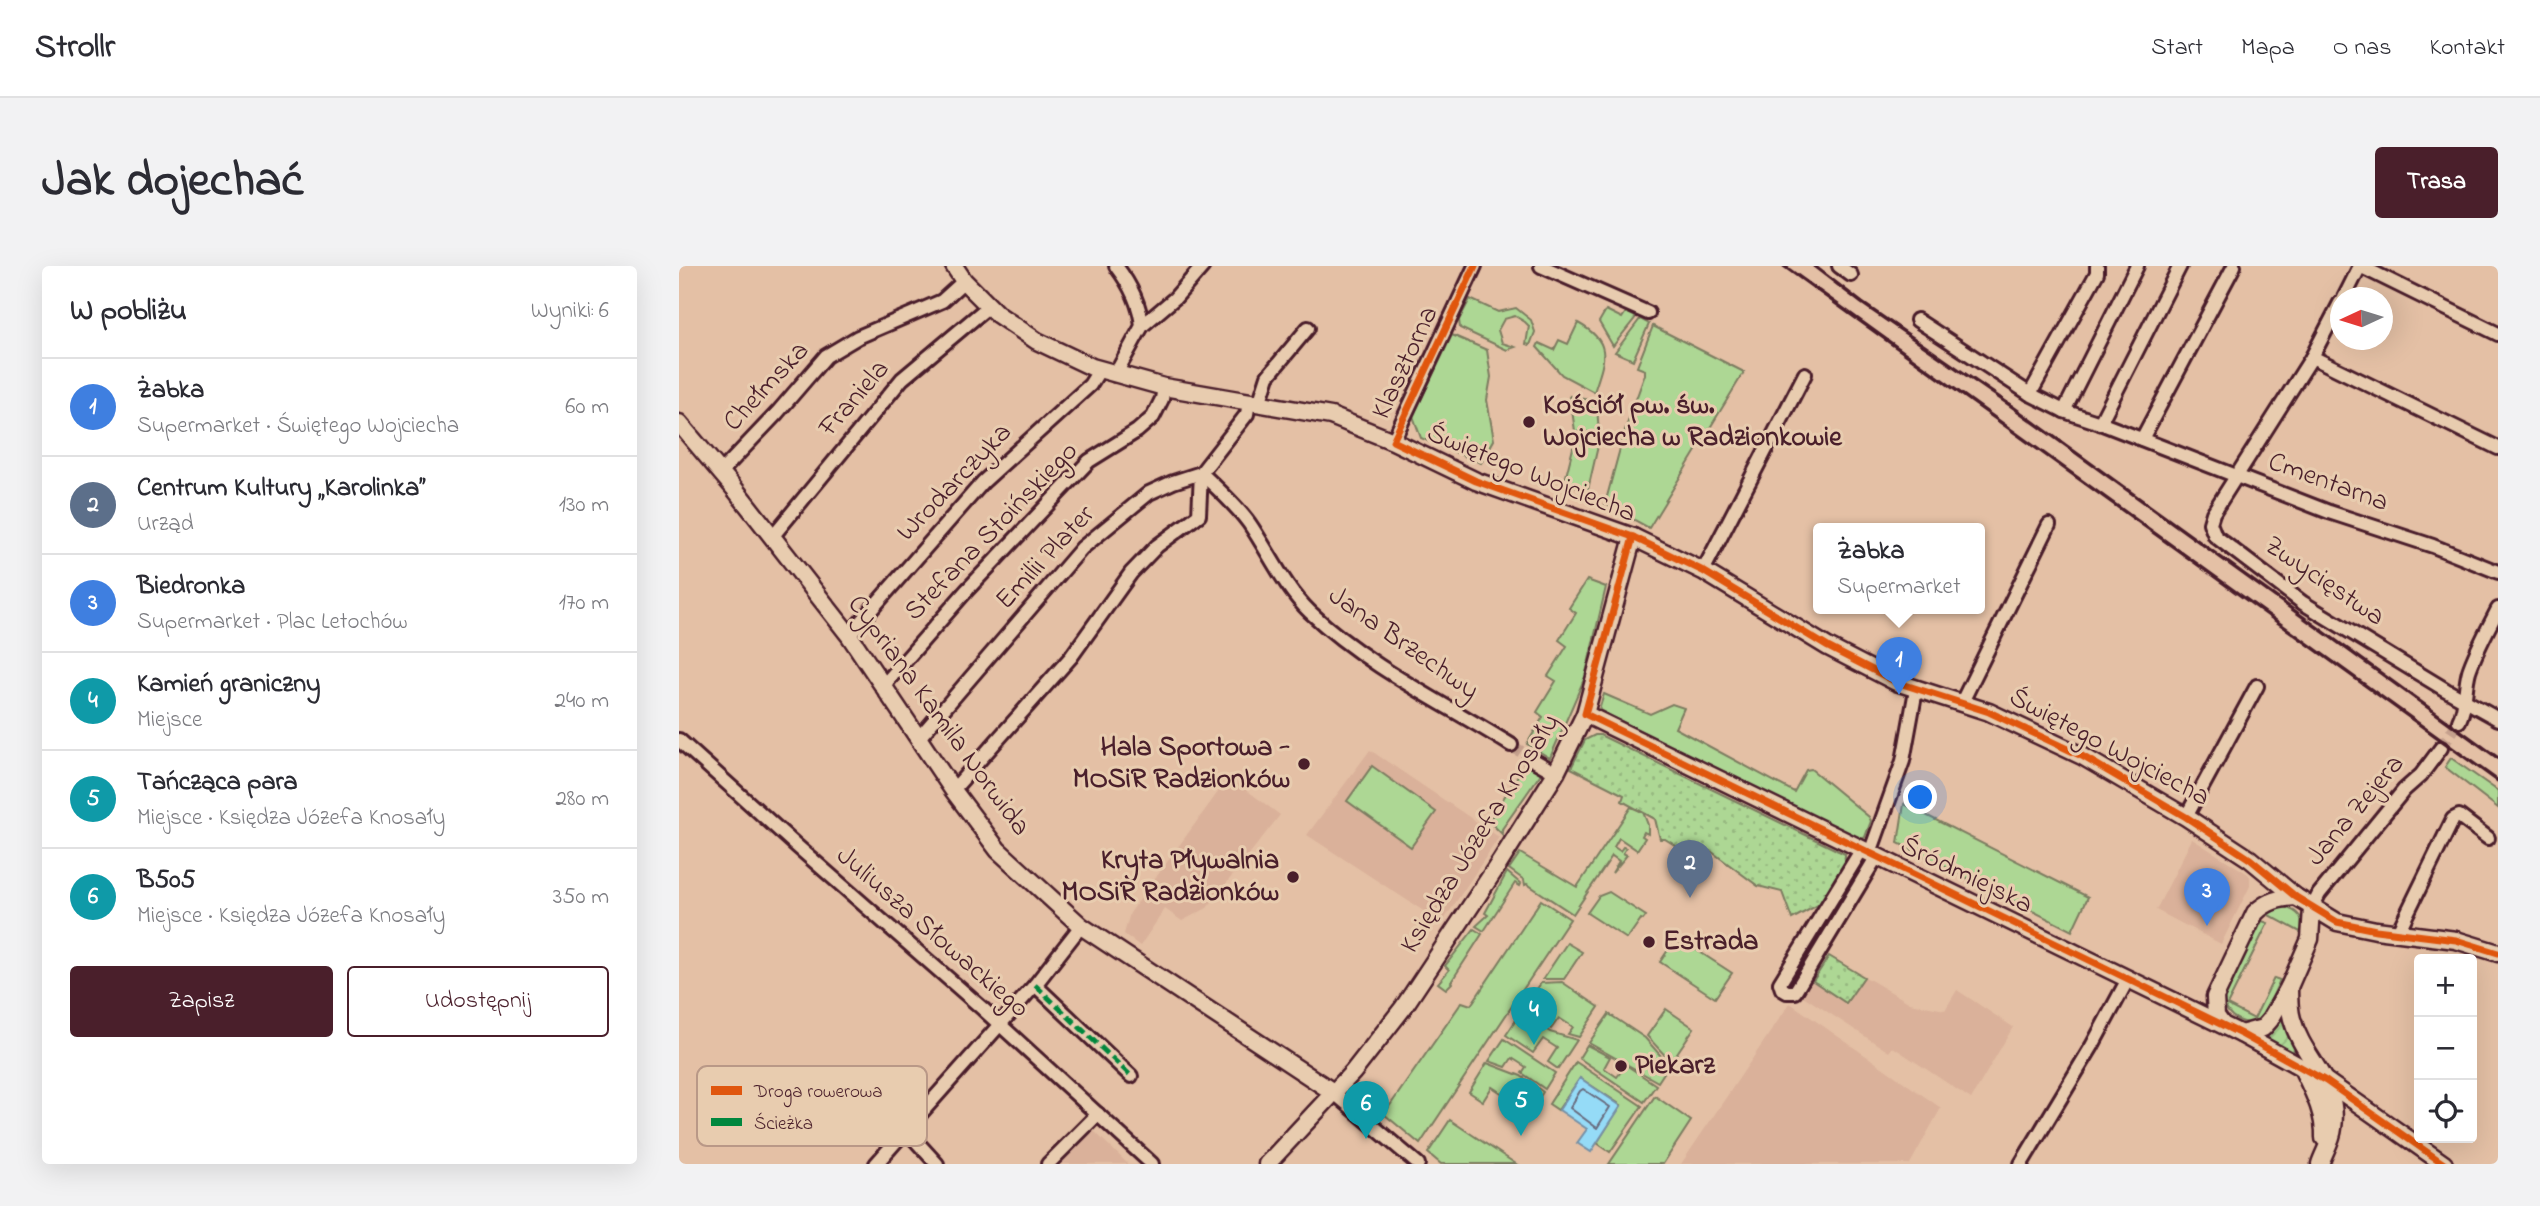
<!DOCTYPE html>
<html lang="pl">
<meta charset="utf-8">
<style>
:root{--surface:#fff;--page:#f2f2f3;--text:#2b2b33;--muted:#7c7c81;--line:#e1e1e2;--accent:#4a1f2b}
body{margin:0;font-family:"Indie Flower",sans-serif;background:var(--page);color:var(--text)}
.controls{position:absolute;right:21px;bottom:21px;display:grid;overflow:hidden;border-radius:7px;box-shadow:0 7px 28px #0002}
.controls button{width:63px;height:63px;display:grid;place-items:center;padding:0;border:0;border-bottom:2px solid var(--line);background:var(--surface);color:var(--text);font:35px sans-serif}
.compass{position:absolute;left:1651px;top:21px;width:63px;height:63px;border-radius:50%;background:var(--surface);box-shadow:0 7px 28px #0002;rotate:266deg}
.you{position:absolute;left:1242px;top:532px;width:24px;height:24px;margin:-18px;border:5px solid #fff;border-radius:50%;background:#1a73e8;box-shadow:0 0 0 10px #1a73e833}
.badge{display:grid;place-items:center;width:46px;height:46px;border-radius:50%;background:var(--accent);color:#fff;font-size:23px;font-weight:700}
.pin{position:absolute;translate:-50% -58px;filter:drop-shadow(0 2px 4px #0008)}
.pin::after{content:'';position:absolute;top:37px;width:24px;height:21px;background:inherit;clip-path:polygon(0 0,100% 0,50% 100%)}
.popup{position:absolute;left:1134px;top:257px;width:172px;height:91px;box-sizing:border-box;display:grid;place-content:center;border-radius:7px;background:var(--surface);filter:drop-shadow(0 2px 5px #0005);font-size:23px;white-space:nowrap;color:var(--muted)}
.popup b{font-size:26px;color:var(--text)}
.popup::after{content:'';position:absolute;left:50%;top:100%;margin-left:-14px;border:14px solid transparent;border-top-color:var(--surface)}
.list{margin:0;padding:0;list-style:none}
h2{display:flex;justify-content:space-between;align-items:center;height:91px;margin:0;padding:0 28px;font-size:30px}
h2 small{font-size:23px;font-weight:400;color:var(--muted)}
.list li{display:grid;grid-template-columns:46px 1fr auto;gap:21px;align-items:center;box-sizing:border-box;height:98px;padding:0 28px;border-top:2px solid var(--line)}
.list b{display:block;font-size:26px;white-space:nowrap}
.list p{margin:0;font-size:23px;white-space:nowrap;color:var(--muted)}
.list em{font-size:23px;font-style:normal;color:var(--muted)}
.actions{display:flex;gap:14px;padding:21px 28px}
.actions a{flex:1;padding:16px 0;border:2px solid var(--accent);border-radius:7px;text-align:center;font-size:24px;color:var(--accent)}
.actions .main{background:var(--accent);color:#fff}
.icon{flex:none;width:38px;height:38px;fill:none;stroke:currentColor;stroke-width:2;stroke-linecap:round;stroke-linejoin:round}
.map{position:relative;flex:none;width:1819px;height:898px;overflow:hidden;border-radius:7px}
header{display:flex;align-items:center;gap:42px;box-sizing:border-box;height:98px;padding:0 35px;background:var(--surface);border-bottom:2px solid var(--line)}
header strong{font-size:33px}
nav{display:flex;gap:38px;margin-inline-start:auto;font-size:24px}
.intro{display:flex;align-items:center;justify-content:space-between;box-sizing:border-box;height:168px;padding:0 42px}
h1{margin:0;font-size:49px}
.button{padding:18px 32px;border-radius:7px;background:var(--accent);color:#fff;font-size:24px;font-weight:700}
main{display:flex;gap:42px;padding:0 42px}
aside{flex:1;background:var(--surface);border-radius:7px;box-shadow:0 7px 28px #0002}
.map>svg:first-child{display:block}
</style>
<header>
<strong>Strollr</strong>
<nav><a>Start</a><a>Mapa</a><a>O nas</a><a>Kontakt</a></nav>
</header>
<div class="intro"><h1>Jak dojechać</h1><a class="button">Trasa</a></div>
<main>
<aside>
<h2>W pobliżu<small>Wyniki: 6</small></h2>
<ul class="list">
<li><span class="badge" style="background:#3f7fe0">1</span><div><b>Żabka</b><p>Supermarket · Świętego Wojciecha</p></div><em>60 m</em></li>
<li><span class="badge" style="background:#5c6f8a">2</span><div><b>Centrum Kultury „Karolinka”</b><p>Urząd</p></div><em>130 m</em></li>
<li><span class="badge" style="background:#3f7fe0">3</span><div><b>Biedronka</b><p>Supermarket · Plac Letochów</p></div><em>170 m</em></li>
<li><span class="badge" style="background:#0f9aa8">4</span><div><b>Kamień graniczny</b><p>Miejsce</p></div><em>240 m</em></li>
<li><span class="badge" style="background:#0f9aa8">5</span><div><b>Tańcząca para</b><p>Miejsce · Księdza Józefa Knosały</p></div><em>280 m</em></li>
<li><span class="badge" style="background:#0f9aa8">6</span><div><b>B505</b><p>Miejsce · Księdza Józefa Knosały</p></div><em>350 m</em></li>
</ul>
<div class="actions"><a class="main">Zapisz</a><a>Udostępnij</a></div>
</aside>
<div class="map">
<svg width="1819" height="898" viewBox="0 0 1819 898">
<defs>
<pattern id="park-dots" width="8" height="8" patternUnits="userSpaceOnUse" patternTransform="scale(1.75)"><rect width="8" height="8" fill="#add794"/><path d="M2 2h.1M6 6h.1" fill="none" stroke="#96b880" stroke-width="1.8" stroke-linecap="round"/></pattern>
<pattern id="garden-furrows" width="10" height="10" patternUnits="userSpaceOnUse" patternTransform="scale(1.75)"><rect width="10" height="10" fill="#add794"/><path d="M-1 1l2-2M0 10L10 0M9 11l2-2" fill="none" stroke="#96b880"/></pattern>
</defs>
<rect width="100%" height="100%" fill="#e4c0a5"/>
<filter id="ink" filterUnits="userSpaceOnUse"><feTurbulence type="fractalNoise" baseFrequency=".0143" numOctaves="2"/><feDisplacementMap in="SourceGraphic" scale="14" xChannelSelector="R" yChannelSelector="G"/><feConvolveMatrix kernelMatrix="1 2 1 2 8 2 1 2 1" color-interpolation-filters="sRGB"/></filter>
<g filter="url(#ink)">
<!-- built -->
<g fill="#dab19a">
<polygon points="691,484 820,571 763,657 628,569"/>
<polygon points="550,511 601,549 528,642 503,655 486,643 461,680 445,668 451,647"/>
<polygon points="1513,573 1569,608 1571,611 1571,620 1542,678 1477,644"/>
<polygon points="1150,690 1231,737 1266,744 1278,724 1334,761 1292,833 1214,781 1210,786 1124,730"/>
<polygon points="1111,737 1262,842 1231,898 1002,898"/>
<polygon points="413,863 449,898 379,898"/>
</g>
<!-- grass -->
<g fill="#add794" stroke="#7c7b60" stroke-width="2">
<polygon points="791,33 819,46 837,42 852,54 856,66 851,79 847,78 850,60 846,56 836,50 825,53 819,64 823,77 836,81 828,84 781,62 780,54"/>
<polygon points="927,44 943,52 947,46 957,51 934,80 920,56"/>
<polygon points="961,53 970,58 954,94 936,86"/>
<path d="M899,57C934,76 926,93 915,126L883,109L858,81L860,77L875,84L880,74L889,78Z"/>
<polygon points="974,60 1065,106 970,262 926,238 946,164 966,108 966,104 958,101"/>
<polygon points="773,69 808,84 812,111 808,134 815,174 802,197 742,172 734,150"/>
<polygon points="891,130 909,134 918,141 920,167 896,165"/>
<polygon points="896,174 919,180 908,228 886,214"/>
<polygon points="908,314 927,321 906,411 871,492 848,478 864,451 858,446 877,415 869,410 888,380 880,374 897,347 890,342"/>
<polygon points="925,428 971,448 993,438 1005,442 996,462 1115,526 1127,504 1132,503 1190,551 1192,555 1186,571 1180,575 920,444"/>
<polygon points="1772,492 1819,525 1819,542 1766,501"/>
<polygon points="848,495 863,506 823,563 824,569 810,555"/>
<polygon points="693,500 757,546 732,581 668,535"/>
<polygon points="1225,538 1409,631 1393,665 1219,577"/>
<polygon points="952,541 964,546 969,559 969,568 965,566 963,570 966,572 958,584 940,572 935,581 941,585 944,581 947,582 944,587 948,589 933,607 940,595 933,590 894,648 848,618 846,619 845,614 830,603 841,587 898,621"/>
<polygon points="828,606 842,618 841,620 836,617 805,665 797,660 809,649 806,647"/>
<polygon points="930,626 967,650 964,654 962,653 948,673 908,647 920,630"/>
<polygon points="862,634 891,653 741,878 705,848 783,736 792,739"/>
<path d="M1605,641C1620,645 1625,652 1625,668L1586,647Z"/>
<path d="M1580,654L1589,657L1548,739L1575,753L1595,712L1601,714L1585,749L1576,759C1556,755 1546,749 1543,729Z"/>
<polygon points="795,663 803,668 772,716 773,717 767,723 759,717 770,704 766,700"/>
<polygon points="888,677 903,686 885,713 864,713"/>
<polygon points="993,678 1013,681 1053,707 1036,732 981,696"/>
<polygon points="883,716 920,741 900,771 889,768 894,761 880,752 872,763 845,742 862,717"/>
<polygon points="987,743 1015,762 992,796 968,770"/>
<polygon points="843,745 871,766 898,774 879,803 869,796 878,782 864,773 854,787 827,769"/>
<polygon points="930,748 966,772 990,799 979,816 910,777"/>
<polygon points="825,773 876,807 866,823 843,807 847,801 833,792 827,801 810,795"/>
<polygon points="908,779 931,791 925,802 938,811 947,799 977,819 965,836 900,792"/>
<polygon points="897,796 963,840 931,886 918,877 942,839 901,812 879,844 870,838"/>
<polygon points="808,797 842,810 864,826 860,832 837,816 827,830 813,821 804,835 790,826"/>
<polygon points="976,830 1012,855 984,898 930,898"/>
<polygon points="771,854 837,898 762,898 749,887"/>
</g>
<!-- park -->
<g fill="url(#park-dots)" stroke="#7c7b60" stroke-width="2">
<polygon points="916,469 921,469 1166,588 1166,597 1141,638 1113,653 1103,626 1079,620 1033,586 999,581 986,573 981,573 976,553 943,535 945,529 892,502 906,474"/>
<polygon points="1150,690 1185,711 1167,737 1134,715"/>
</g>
<!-- garden -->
<polygon fill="url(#garden-furrows)" stroke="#7c7b60" stroke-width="2" points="1603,747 1606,747 1618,781 1614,786 1611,787 1586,771"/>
<!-- water -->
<polygon fill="#95dbf7" stroke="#7790a5" stroke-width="2" points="901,812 942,840 912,886 898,877 908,863 880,844"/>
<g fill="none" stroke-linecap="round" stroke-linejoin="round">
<!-- shore -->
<polygon stroke="#686a7d" stroke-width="2" points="904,823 931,841 918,862 891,842 901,825"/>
<!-- minor-tunnel -->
<g stroke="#c5a08d" stroke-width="12" stroke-dasharray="12 6" stroke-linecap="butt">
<polyline points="832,479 851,492"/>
<polyline points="1762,482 1780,455"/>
</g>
<!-- minor casing -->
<g stroke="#4a1f2b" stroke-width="18">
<g id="minor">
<polyline points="862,0 969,47"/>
<polyline points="1160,0 1172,9"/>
<polyline points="1665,32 1681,0 1819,68"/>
<polyline points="1661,37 1633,91 1534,247 1531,257 1536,270 1624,337 1767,424 1819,453"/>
<polyline points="1238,54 1351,128 1385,145 1421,157 1650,246 1754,280 1819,306"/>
<polyline points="463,60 496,32 524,0"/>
<polyline points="1633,91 1819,182"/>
<path d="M436,109L463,60C461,38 450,17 437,0"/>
<polyline points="1351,128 1418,7 1418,0"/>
<polyline points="580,138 589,110 629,62"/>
<polyline points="1385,145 1458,0"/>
<polyline points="1421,157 1501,0"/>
<polyline points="1463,173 1555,0"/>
<polyline points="714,175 796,0"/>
<polyline points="42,206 98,147 147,90 179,71 263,35 285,15"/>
<path d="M522,207C538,222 557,239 570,257C590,286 605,321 631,346C689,401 765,437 832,479"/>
<polyline points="93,271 223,113 310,40"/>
<polyline points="1024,305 1126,108"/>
<polyline points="170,369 304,216 411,119 421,103"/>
<polyline points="204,420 288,324 410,195 458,165 474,151 483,133 485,121"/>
<polyline points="1282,438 1370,259"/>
<path d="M1780,455C1788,439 1785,423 1790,405C1797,384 1809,363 1819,343"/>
<polyline points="239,473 403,282 470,227 494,216 522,207 568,148 570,136"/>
<polyline points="0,474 119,581 304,743 473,898"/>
<polyline points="851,492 877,507"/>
<polyline points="274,524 392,391 452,307 478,280 520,249 522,207"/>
<polyline points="1507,551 1578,420"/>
<polyline points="1183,583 1101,717 1103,723 1108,726 1116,726 1198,590"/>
<polyline points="1191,587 1224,495 1237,424"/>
<polyline points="1633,642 1640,628 1725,524 1742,509 1762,482"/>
<polyline points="1719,666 1774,553 1780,550 1809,572"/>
<polyline points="356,719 452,810"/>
<polyline points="654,826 739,898"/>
<polyline points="197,898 227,864"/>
<polyline points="258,898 227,864 356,719 402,660"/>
<polyline points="369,898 419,848"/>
<polyline points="1342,898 1413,780 1449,713"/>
</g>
</g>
<!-- tertiary casing -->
<g stroke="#4a1f2b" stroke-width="21">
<g id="tertiary">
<polyline points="275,0 285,15 318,48 358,75 413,101 485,121 652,150 714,175 797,215 954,271 1024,305 1149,381 1217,416 1310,446 1403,490 1507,551 1571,593 1617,631 1658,656 1697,664 1777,674 1819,687"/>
<polyline points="0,157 55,222 170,369 274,524 319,584 402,660 654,826"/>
<polyline points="906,448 1562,768 1647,815 1765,898"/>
<path d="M1610,721C1610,731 1610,743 1613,753C1624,794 1661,815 1654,862C1653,874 1645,886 1641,898"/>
<path d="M1542,757L1537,750L1536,731L1576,647C1588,635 1600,632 1617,631"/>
<polyline points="1562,768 1584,762 1591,754 1610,721 1631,673 1633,642"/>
<path d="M1623,802C1634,825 1646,847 1645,872"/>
<polyline points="588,898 674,806 724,742 821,596 877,507 906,448 954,271"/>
</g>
</g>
<!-- minor -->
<use href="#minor" stroke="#e8ccaf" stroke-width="12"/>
<!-- tertiary -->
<use href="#tertiary" stroke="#e8ccaf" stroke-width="16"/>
<!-- rail -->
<g stroke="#4a1f2b" stroke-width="3.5">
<polyline points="1105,0 1819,515"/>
<polyline points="1135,0 1183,37 1331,139 1819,492"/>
</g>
<!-- quiet -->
<polyline stroke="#00873e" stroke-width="5" stroke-dasharray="10 5" stroke-linecap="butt" points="356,719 452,810"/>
<!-- cycleway casing -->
<g stroke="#e8ccaf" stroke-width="11">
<g id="cycleway">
<polyline points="796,0 714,175 797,215 954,271 1024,305 1149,381 1217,416 1310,446 1403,490 1507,551 1571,593 1617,631 1658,656 1697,664 1777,674 1819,687"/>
<polyline points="954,271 906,448 1562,768 1647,815 1765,898"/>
</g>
</g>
<!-- cycleway -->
<use href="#cycleway" stroke="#e0560e" stroke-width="7"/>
</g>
</g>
<!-- markers -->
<g fill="#4a1f2b" stroke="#e8ccaf" stroke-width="2.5">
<circle cx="850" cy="156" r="7"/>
<circle cx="625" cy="498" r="7"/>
<circle cx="614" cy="611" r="7"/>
<circle cx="970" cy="676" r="7"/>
<circle cx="942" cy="800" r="7"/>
</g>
<g text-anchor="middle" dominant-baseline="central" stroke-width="6" stroke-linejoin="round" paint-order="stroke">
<!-- street labels -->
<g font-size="28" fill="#4a1f2b" stroke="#e8ccaf">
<text transform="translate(727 97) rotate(-65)">Klasztorna</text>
<text transform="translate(88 121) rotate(-47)">Chełmska</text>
<text transform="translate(176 133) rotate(-49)">Franiela</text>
<text transform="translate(852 208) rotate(22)">Świętego Wojciecha</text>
<text transform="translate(276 217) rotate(-46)">Wrodarczyka</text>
<text transform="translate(1649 217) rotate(20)">Cmentarna</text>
<text transform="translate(313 266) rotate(-46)">Stefana Stoińskiego</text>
<text transform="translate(367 292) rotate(-47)">Emilii Plater</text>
<text transform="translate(1645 316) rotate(34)">Zwycięstwa</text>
<text transform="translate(724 378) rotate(35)">Jana Brzechwy</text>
<text transform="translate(259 450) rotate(54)">Cypriana Kamila Norwida</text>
<text transform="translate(1430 482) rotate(28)">Świętego Wojciecha</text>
<text transform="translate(1677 545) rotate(-50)">Jana Zejera</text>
<text transform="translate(802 568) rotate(-58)">Księdza Józefa Knosały</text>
<text transform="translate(1287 610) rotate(26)">Śródmiejska</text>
<text transform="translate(253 667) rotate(41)">Juliusza Słowackiego</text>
</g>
<!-- poi labels -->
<g font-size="28" font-weight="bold" fill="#4a1f2b" stroke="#e8ccaf" text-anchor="start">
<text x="864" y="140">Kościół pw. św.<tspan x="864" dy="32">Wojciecha w Radzionkowie</tspan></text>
<text x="611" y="482" text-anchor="end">Hala Sportowa -<tspan x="611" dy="32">MOSiR Radzionków</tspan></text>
<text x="600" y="595" text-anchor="end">Kryta Pływalnia<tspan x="600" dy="32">MOSiR Radzionków</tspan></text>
<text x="984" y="676">Estrada</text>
<text x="956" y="800">Piekarz</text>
</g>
</g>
<!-- legend -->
<rect x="18" y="800" width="230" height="80" rx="10" fill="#e8ccaf" stroke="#b99887" stroke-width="2"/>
<rect x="32" y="820" width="31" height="9" fill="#e0560e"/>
<rect x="32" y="852" width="31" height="8" fill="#00873e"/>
<g font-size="19" fill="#4a1f2b">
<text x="75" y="831">Droga rowerowa</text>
<text x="75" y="863">Ścieżka</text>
</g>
</svg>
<div class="controls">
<button>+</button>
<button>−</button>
<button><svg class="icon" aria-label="locate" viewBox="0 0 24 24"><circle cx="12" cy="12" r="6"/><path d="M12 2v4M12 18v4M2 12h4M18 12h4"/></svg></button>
</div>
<svg class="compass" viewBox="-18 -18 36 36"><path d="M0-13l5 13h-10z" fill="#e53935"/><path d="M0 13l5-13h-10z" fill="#7c7c81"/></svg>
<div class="you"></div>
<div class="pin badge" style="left:1220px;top:429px;background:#3f7fe0">1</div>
<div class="popup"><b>Żabka</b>Supermarket</div>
<div class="pin badge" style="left:1011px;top:632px;background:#5c6f8a">2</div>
<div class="pin badge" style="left:1528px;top:660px;background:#3f7fe0">3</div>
<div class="pin badge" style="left:855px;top:779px;background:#0f9aa8">4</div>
<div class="pin badge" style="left:842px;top:870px;background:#0f9aa8">5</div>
<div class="pin badge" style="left:687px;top:873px;background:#0f9aa8">6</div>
</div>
</main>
